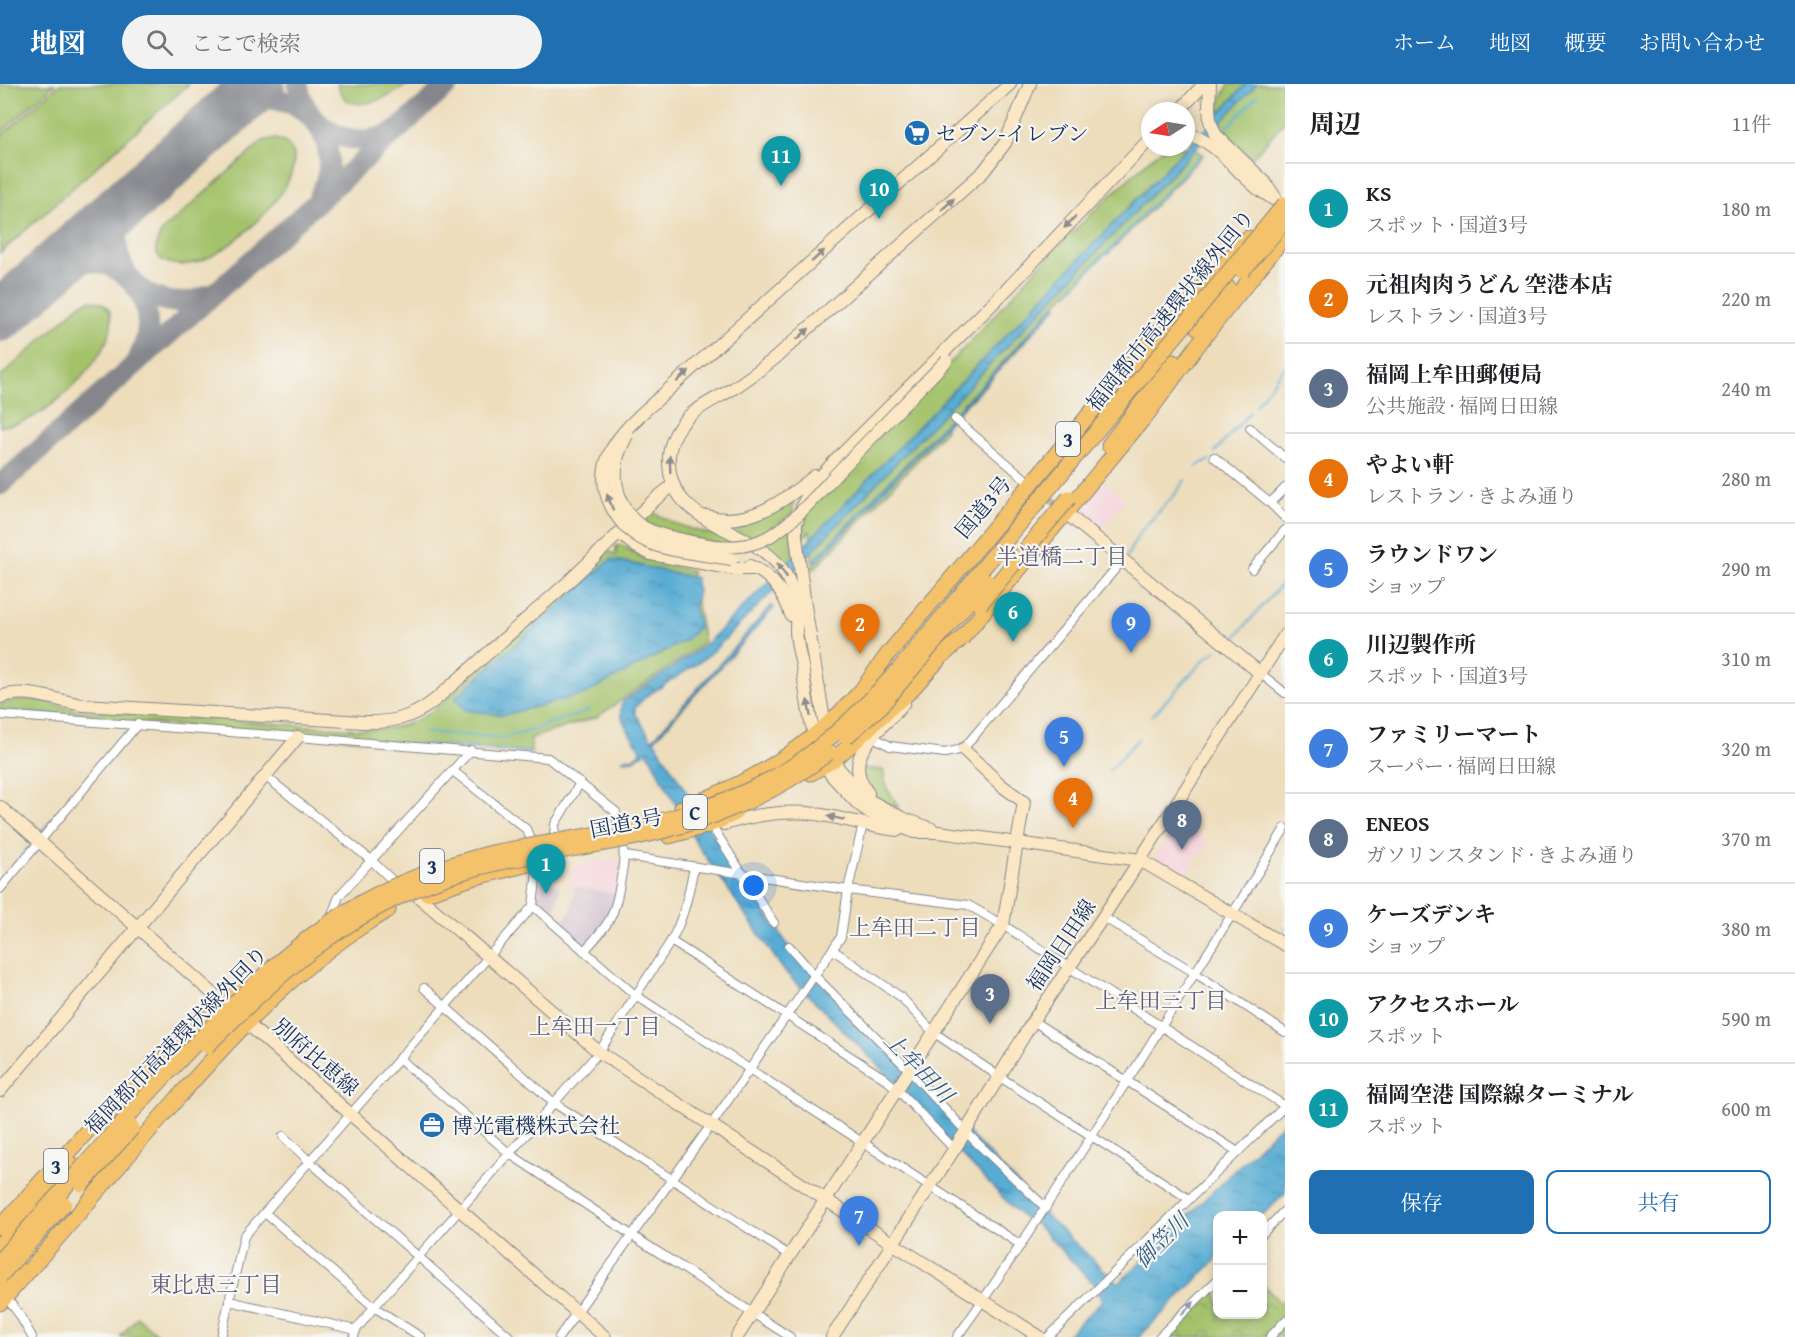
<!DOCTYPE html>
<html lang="ja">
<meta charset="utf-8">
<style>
:root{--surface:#fff;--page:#f2f2f2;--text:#202124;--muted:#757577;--line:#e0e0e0;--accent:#1f6fb2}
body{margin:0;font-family:"Gentium Book Plus","Noto Serif JP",serif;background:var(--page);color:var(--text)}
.controls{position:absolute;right:18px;bottom:18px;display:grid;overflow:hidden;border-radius:12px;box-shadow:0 3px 9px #0003}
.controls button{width:54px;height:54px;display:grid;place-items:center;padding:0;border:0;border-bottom:2px solid var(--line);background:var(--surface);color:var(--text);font:30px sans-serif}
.compass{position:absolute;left:1141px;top:18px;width:54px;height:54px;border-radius:50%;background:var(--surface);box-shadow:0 3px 9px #0003;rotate:258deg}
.you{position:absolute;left:754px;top:802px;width:21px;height:21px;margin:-15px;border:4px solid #fff;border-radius:50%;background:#1a73e8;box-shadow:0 0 0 9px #1a73e833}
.badge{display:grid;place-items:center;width:39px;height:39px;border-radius:50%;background:var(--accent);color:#fff;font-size:20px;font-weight:700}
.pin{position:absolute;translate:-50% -50px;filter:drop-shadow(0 2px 3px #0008)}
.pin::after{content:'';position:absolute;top:32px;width:21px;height:18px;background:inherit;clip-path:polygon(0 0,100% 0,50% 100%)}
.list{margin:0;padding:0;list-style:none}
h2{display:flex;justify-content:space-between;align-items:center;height:78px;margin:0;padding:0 24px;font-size:26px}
h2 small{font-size:20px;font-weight:400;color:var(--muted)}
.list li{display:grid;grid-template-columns:39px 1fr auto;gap:18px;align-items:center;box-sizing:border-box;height:90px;padding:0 24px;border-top:2px solid var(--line)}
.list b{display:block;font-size:22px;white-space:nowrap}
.list p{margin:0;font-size:20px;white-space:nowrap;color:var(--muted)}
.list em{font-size:20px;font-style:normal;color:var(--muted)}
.actions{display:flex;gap:12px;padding:18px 24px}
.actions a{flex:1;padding:14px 0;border:2px solid var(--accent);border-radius:12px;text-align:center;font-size:21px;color:var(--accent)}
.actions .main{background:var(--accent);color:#fff}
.icon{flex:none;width:33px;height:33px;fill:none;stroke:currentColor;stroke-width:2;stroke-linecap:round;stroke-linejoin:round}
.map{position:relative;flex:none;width:1285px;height:1253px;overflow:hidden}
header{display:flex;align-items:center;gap:36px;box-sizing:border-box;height:84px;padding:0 30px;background:var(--accent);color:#fff}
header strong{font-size:28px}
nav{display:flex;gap:33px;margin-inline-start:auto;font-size:21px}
.search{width:420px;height:54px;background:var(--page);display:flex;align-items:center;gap:15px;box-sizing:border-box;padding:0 21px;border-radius:33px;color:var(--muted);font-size:22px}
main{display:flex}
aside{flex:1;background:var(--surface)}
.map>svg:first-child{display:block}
</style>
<header>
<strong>地図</strong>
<div class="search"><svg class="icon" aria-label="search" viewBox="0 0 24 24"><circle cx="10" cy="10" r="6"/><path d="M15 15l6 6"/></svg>ここで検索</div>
<nav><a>ホーム</a><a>地図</a><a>概要</a><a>お問い合わせ</a></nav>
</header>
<main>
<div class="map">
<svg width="1285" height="1253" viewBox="0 0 1285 1253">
<defs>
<pattern id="park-crowns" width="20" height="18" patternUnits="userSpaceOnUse" patternTransform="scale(1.5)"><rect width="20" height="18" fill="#a4c26a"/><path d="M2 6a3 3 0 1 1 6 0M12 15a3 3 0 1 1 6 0" fill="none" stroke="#859e5a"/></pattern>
<pattern id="water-ripples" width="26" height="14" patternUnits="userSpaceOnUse" patternTransform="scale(1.5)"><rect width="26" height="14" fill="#56acd3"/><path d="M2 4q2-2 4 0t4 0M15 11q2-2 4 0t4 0" fill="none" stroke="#468cae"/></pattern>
</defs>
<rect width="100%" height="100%" fill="#f6f6f2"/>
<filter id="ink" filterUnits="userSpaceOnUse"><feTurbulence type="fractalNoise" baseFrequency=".0167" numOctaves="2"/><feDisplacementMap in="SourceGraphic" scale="12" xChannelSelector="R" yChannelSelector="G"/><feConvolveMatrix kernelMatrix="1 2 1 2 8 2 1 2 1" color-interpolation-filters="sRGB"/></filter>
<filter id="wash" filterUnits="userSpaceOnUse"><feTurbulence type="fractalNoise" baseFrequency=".008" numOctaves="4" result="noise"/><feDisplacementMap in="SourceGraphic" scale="24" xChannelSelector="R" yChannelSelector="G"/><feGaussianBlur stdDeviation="1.35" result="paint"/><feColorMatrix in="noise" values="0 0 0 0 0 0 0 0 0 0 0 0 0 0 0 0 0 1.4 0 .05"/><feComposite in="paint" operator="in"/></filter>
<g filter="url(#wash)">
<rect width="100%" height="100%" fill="#edddbb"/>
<!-- built -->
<g fill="#f6cfd9">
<polygon points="1103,396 1125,415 1097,449 1074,430"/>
<polygon points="1183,733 1210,760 1197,773 1186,790 1159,775 1156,771"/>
<polygon points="615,774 621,778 617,810 569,802 572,782"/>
</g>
<!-- industrial -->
<g fill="#d1bdcb">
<polygon points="539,797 560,801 556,823 549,832 536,820"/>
<polygon points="575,803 617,810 611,831 585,864 559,841 571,827"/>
</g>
<!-- grass -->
<g fill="#a4c26a" stroke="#607864" stroke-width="1.5">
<polygon points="0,0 55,0 0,49"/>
<polygon points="60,0 189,0 0,169 0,53"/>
<path d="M337,0H408C395,10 362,27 347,16C341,12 339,6 337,0Z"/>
<path d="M1229,0H1285V37L1252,74C1237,60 1213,43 1220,18C1222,12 1226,6 1229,0Z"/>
<path d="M272,55C282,55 294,62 294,74C294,110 236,162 205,175C180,187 140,181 163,146L263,57Z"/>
<polygon points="1166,63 1193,64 1203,71 1107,171 1105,169 1056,220 1057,222 985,302 944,343 946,346 813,486 810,447 802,455 806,426 969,259 1039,182 1095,126 1151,74"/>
<path d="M91,216C95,217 100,218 104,221C111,225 112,234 111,241C107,275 60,319 31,334C21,339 11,341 0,343V293L82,219Z"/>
<polygon points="793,418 793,429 770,447 752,456 724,442 756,435"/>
<path d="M649,428C659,429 669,438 679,441C700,449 722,452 743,458L720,461L652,443L640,434Z"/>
<polygon points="792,441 793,473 783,483 762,461"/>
<path d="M622,461L644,475L691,486L704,559L597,633L531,654V669L0,628V620C31,610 46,618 76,626L356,645C394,646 409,644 440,621L608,467L616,471V462Z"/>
<path d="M860,684L883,686L887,705L898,721V724C874,718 870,704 860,684Z"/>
</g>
<!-- park -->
<g fill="url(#park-crowns)" stroke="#607864" stroke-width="1.5">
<polygon points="1263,1200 1280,1219 1285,1216 1285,1253 1164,1253 1217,1202 1218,1230 1262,1230"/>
<polygon points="137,1233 160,1253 120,1253"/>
</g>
<!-- water -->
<g fill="url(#water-ripples)" stroke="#386e98" stroke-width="1.5">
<path d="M1246,0H1257L803,477L714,566L700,578L645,613L635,624V629L652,656L771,522L774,524L654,656L715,754L792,867L1040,1123V1126L1106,1188L1112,1196L1114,1195L1119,1199L1285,1037V1110L1262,1131L1218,1132L1217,1175L1139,1253H1065L1102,1217L1093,1199L1040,1144L1032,1137L1022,1133L945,1054L895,998L785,888L697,760L647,667L634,676L623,677L624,674H633L642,667C634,655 613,630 624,617L705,561L801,465L1199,50L1205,45Z"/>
<polygon points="1055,220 1057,222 1003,280 1003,281 816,478 814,476 1002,279"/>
<polygon points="611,475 695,494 698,507 694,523 699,543 686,556 585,610 504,631 465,626 455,614"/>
</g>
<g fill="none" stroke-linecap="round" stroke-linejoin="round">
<!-- stream -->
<g stroke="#56acd3" stroke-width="2">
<polyline points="1227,44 1258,11"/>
<polyline points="1068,209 1200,71"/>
<polyline points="1256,321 1285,282"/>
<polyline points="1215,368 1250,328"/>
<polyline points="1196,383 1202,379 1210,376"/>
<polyline points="1127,472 1140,448 1177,408 1185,396"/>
<polyline points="1230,559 1285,496"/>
<polyline points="0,627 57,631"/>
<polyline points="1152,632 1205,575 1217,566"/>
<polyline points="423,648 503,654 537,645 547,640 581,630 588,626"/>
<polyline points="425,660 529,668"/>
<polyline points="1109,687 1138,655"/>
<polyline points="82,701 94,687"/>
<polyline points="41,748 62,724"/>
<polyline points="0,798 29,763"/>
<polyline points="1284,846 1285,843"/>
</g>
<!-- taxiway -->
<g stroke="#84868c" stroke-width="21">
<path d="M298,0C304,44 352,69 392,49"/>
<path d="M224,31C232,25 239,20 249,17C306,1 349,62 319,112"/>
<path d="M135,111C87,166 143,242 209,211"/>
<path d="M45,191C105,149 173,211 138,275"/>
<polyline points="0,226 14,219"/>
<polyline points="0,401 449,0"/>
</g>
<!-- runway -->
<polyline stroke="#84868c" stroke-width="52" points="0,232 259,0"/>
</g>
</g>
<g filter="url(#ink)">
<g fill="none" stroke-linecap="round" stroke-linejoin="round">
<!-- street-tunnel -->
<polyline stroke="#c3baa8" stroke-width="8" stroke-dasharray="8 4" stroke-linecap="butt" points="1030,399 1062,426"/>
<!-- street casing -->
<g stroke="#84868c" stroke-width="10">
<g id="street">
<polyline points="955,335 1030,399"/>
<polyline points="1250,344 1285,374"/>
<polyline points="1214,373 1270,419 1285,434"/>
<polyline points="1270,419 1285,404"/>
<polyline points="1252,485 1285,446"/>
<polyline points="1260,589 1285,609"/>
<polyline points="0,631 298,653 548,674 616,728 618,740"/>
<polyline points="873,653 890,662 945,669 963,665 1122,477"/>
<polyline points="453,687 526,745 531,755"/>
<polyline points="265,692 371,776 393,797"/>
<polyline points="713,744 774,839"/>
<polyline points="554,752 555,740 580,699"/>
<polyline points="625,772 848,806 968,821 1003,841 1285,1022"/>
<polyline points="538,778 533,822 635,911 1021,1161"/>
<polyline points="0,805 138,640"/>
<polyline points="332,831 339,812 471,666"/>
<polyline points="1103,833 1195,889 1285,948"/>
<polyline points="671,857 884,994 897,1005 954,1065"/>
<polyline points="789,862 815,892 909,986 974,1056 1046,1124"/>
<polyline points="833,866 901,913 933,948 1000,993 1189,1115"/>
<path d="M584,867C610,839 615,833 621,794C623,783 625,773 623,762"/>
<polyline points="424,904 554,1019 789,1171"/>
<polyline points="1033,937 1238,1068"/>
<polyline points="399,974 510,1070 633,1152 790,1253"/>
<polyline points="283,1052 309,1077 510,1253"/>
<polyline points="265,1129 374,1223 421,1253"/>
<polyline points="1262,1150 1285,1126"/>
<polyline points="6,1213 19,1230 32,1253"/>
<polyline points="229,1217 356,1246"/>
<polyline points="221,1253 244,1152 533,822"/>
<path d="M354,1253L356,1246L374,1223L599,968L671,857C685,831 688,811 694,783"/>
<polyline points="559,1253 711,1041 841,853 848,806 863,740"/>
<path d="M957,1253C1022,1162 1082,1067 1143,972C1190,896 1239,821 1285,744"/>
<polyline points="1048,1253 1285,1022"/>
<polyline points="1159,1253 1218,1195"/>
<polyline points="1270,1253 1285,1237"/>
</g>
</g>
<!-- secondary casing -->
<g stroke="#84868c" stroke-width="14">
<g id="secondary">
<polyline points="1210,0 1209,24 1210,37 1215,50 1264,97 1279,119"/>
<polyline points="1179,27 1204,0"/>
<path d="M1186,50C1216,56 1234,86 1257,104C1262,108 1268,111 1273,115"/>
<polyline points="634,339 640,331 1010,0"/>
<polyline points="1066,429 1260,589"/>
<path d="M707,432C748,444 784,417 815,392"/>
<polyline points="619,449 637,463 651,470 735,485 755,485"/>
<path d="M750,482C773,492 783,508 791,531"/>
<path d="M0,613C27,603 56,617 84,621L363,638C391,639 413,634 435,616L566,500L652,418L673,401"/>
<polyline points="826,648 805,522 796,452 796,439 803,420 813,401 833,379 1011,201 1150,55"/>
<path d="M817,658C808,634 806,607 802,582C800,571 796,558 796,546C797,529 795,509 787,493C759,441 670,446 669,378C668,362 676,345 688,333C701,321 718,314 734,304C748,295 761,285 774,275L984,87L1005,59L1030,0"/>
<polyline points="831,668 838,684 865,714 902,734 932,745"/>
<polyline points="822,674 824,681 833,693 858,720 874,731 914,748 939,748 1140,776 1285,861"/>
<path d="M868,710V709C840,674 877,649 900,624L904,618"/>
<polyline points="0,723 605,1253"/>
<path d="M724,740C753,731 785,726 816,730C844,734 870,743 898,746"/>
<polyline points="418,812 599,968 892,1159 1040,1253"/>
<polyline points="0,1007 298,653"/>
<polyline points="737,1253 1003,841 1024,718 1001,701 963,665"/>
<polyline points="832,1253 966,1047 1033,937 1103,833 1285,551"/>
</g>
</g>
<!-- highway casing -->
<g stroke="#84868c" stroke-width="17">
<g id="highway">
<polyline points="1198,244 1228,204"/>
<polyline points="1109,361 1173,278"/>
<polyline points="811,689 833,676 853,659 890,624 908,609 941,573 962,554 1148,329 1203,254 1285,152"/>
<path d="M682,724C750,700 812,662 861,607C870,595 879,582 888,570L1162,244L1224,181L1248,154"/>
<polyline points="669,752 709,741 734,730"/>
<polyline points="427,809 472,794 545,776"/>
<polyline points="0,1143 90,1044 115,1024 150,987 243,903"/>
<polyline points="0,1161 71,1080"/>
<polyline points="0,1203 17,1184"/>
<path d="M0,1219C60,1153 117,1083 176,1016C239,944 305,874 388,826"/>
</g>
</g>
<!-- street -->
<use href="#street" stroke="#fff" stroke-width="8"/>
<!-- secondary -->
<use href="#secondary" stroke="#fbe7c3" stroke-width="12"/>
<!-- highway -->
<use href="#highway" stroke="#f4c26a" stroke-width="15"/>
<!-- secondary-bridge casing -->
<g stroke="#84868c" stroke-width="14" stroke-linecap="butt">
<g id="secondary-bridge">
<path d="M640,331C628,343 616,355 609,371C594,406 617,445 650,459C671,468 708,471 732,475"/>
<path d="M627,351C624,357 620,365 618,372C612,395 618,423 637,439C650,449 667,453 683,456C709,462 735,467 760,457C790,445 819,408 841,385C876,349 911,313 946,277"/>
</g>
</g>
<!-- highway-bridge casing -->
<g stroke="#84868c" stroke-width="17" stroke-linecap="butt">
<g id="highway-bridge">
<polyline points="1242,187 1285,137"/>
<polyline points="980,520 1069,414"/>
<polyline points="846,653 880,623 986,497"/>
<path d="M207,962C282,886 350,825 453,791C508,773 566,767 622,756C699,741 766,717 828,669"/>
<polyline points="82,1100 132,1044"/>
<path d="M0,1176C59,1111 116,1044 176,980C232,921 289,860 361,819C401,796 446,781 492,769C596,749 706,740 796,680C836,653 869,618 900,584L1285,120"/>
<polyline points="0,1192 64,1120"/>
</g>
</g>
<!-- secondary-bridge -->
<use href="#secondary-bridge" stroke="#fbe7c3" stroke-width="12"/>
<!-- highway-bridge -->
<use href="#highway-bridge" stroke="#f4c26a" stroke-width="15"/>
</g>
<!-- one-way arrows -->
<defs><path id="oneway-solid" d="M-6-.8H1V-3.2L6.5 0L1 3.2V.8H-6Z" transform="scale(1.5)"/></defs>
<g fill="#8b8b90">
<use href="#oneway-solid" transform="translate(948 120) rotate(-42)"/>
<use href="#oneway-solid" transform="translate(1070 138) rotate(134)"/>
<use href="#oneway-solid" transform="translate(818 172) rotate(-42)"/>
<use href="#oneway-solid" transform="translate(803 250) rotate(-42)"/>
<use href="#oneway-solid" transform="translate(683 292) rotate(-42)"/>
<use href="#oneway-solid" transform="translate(670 380) rotate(-92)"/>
<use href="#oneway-solid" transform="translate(610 418) rotate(-111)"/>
<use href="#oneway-solid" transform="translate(782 486) rotate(-124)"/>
<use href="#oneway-solid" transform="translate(809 624) rotate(-101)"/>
<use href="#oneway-solid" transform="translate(836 734) rotate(-168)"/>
</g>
<use fill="#8d97ae" href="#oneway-solid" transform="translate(1188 1224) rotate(-45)"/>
</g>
<!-- icons -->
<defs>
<g id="supermarket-disc" transform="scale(1.35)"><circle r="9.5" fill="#1f6fb2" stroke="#f6f6f2"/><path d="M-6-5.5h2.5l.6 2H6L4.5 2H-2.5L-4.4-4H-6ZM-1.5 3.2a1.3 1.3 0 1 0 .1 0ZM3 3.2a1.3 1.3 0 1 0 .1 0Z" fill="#fff"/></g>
<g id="office-disc" transform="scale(1.35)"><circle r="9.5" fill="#1f6fb2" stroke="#f6f6f2"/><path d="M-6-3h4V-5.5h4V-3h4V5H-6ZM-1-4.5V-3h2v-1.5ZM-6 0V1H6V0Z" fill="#fff"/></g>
</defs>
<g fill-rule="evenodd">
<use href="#supermarket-disc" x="917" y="49"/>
<use href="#office-disc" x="432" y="1041"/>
</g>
<g text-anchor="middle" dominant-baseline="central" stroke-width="4.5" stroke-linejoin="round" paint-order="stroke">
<!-- shield labels -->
<g fill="#f6f6f2" stroke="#5d6b8a" stroke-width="1.5">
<rect x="1056" y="338" width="24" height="34" rx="4.5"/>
<rect x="683" y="711" width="24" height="34" rx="4.5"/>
<rect x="420" y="765" width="24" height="34" rx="4.5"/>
<rect x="44" y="1065" width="24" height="34" rx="4.5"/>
</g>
<g font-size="20" font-weight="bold" fill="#1b2f5e">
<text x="1068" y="355">3</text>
<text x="695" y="728">C</text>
<text x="432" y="782">3</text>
<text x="56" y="1082">3</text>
</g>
<!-- poi labels -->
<g font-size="21" fill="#1b2f5e" stroke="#f6f6f2" text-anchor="start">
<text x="936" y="49">セブン-イレブン</text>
<text x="452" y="1041">博光電機株式会社</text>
</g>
<!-- street labels -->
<g font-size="21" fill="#1b2f5e" stroke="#f6f6f2">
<text transform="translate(1170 226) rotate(-51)">福岡都市高速環状線外回り</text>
<text transform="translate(983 423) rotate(-50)">国道3号</text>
<text transform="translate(626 739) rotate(-11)">国道3号</text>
<text transform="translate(1061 861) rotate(-56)">福岡日田線</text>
<text transform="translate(176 956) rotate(-46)">福岡都市高速環状線外回り</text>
<text transform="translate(316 973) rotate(41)">別府比恵線</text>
</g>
<!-- neighbourhood labels -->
<g font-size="22" fill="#615a75" stroke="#f6f6f2">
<text x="1062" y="472">半道橋二丁目</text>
<text x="915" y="843">上牟田二丁目</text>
<text x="1161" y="916">上牟田三丁目</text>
<text x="595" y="942">上牟田一丁目</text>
<text x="216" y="1200">東比恵三丁目</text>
</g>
<!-- water labels -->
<g font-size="22" font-style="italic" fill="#305b87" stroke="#f6f6f2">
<text transform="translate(919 983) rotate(46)">上牟田川</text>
<text transform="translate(1161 1156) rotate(-45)">御笠川</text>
</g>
</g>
</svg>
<div class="controls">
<button>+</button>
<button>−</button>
</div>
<svg class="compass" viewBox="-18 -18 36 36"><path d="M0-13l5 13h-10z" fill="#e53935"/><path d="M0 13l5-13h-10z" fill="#757577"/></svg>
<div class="you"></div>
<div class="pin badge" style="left:546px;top:810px;background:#0f9aa8">1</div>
<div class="pin badge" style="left:860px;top:570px;background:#e8710a">2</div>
<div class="pin badge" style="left:990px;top:940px;background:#5c6f8a">3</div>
<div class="pin badge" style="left:1073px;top:744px;background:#e8710a">4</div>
<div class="pin badge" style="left:1064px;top:683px;background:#3f7fe0">5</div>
<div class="pin badge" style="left:1013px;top:558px;background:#0f9aa8">6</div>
<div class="pin badge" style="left:859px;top:1162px;background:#3f7fe0">7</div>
<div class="pin badge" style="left:1182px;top:766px;background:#5c6f8a">8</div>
<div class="pin badge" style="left:1131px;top:569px;background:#3f7fe0">9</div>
<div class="pin badge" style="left:879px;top:135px;background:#0f9aa8">10</div>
<div class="pin badge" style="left:781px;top:102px;background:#0f9aa8">11</div>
</div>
<aside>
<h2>周辺<small>11件</small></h2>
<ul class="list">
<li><span class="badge" style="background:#0f9aa8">1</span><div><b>KS</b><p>スポット · 国道3号</p></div><em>180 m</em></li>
<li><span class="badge" style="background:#e8710a">2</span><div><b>元祖肉肉うどん 空港本店</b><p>レストラン · 国道3号</p></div><em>220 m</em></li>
<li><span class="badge" style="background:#5c6f8a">3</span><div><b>福岡上牟田郵便局</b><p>公共施設 · 福岡日田線</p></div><em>240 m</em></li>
<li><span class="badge" style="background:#e8710a">4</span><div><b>やよい軒</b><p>レストラン · きよみ通り</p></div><em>280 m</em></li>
<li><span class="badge" style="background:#3f7fe0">5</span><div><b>ラウンドワン</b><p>ショップ</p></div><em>290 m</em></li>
<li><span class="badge" style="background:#0f9aa8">6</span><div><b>川辺製作所</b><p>スポット · 国道3号</p></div><em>310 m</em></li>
<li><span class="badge" style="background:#3f7fe0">7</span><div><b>ファミリーマート</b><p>スーパー · 福岡日田線</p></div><em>320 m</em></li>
<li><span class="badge" style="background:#5c6f8a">8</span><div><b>ENEOS</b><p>ガソリンスタンド · きよみ通り</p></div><em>370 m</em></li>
<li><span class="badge" style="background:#3f7fe0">9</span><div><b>ケーズデンキ</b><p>ショップ</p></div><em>380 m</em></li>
<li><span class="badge" style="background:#0f9aa8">10</span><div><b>アクセスホール</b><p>スポット</p></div><em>590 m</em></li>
<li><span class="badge" style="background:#0f9aa8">11</span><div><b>福岡空港 国際線ターミナル</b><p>スポット</p></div><em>600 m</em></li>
</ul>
<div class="actions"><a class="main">保存</a><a>共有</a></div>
</aside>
</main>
